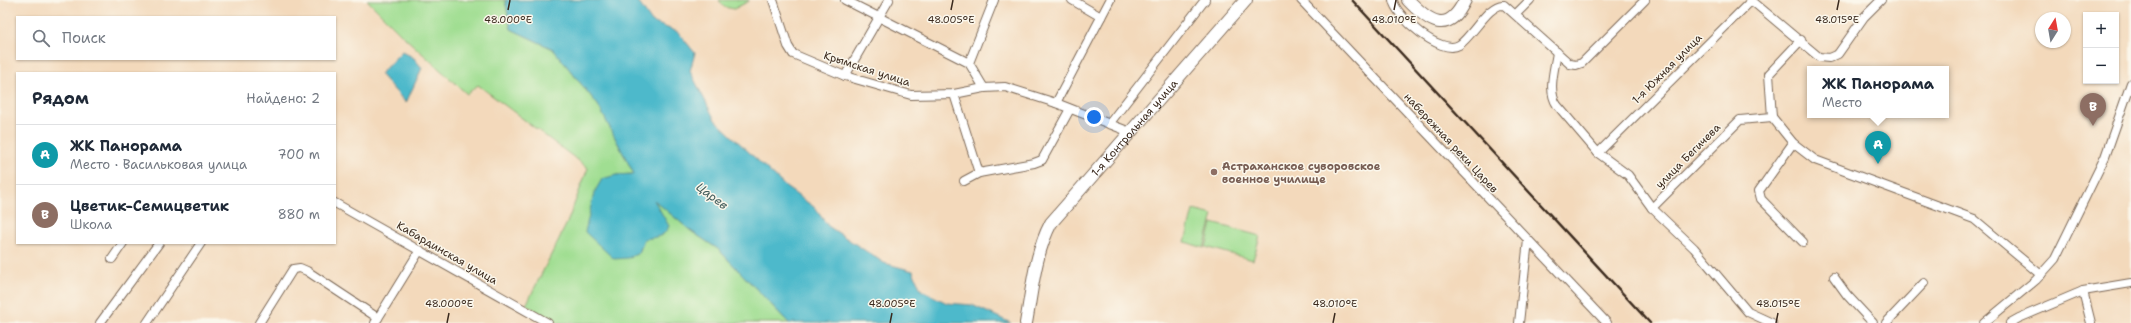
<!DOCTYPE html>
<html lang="ru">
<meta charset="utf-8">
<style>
:root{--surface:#fff;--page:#f2f2f3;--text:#1f2937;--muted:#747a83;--line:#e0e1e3;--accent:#d1495b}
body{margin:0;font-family:"Shantell Sans",sans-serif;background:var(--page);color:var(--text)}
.controls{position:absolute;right:12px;top:12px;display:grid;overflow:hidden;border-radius:0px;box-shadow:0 1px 3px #0004}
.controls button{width:36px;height:36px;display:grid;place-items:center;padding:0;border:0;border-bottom:1px solid var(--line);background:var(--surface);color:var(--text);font:20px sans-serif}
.compass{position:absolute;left:2035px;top:12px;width:36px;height:36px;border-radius:50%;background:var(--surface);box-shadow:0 1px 3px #0004;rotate:11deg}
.you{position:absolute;left:1094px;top:117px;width:14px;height:14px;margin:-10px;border:3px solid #fff;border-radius:50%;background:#1a73e8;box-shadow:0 0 0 6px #1a73e833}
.badge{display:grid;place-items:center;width:26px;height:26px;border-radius:50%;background:var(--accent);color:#fff;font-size:13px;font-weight:700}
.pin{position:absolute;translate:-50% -33px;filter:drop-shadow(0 1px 2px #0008)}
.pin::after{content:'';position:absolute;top:21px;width:14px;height:12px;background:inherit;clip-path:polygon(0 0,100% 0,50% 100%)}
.popup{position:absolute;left:1807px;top:66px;width:142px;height:52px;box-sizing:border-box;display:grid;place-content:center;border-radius:0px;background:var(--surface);filter:drop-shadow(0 1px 3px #0005);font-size:13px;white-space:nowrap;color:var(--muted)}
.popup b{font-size:15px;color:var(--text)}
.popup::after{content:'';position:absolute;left:50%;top:100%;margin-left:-8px;border:8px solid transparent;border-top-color:var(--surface)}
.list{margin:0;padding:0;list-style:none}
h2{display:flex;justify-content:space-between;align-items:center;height:52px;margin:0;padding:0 16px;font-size:17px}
h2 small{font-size:13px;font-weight:400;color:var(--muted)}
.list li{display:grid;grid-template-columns:26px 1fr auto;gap:12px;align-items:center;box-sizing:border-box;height:60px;padding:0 16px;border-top:1px solid var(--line)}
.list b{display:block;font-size:15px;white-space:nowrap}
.list p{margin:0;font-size:13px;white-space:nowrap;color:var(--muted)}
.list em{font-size:13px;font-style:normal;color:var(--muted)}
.icon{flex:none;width:22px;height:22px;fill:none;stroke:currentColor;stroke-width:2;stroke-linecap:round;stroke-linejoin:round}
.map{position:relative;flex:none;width:2131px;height:323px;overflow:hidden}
.search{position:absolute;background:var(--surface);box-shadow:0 1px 3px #0004;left:16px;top:16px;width:320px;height:44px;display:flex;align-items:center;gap:10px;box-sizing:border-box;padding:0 14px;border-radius:0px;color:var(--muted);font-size:15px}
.panel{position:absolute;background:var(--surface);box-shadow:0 1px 3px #0004;left:16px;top:72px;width:320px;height:172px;border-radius:0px}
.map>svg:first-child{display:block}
</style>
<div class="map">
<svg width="2131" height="323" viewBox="0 0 2131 323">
<rect width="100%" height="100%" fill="#fbf7ec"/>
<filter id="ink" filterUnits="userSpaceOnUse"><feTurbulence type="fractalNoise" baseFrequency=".025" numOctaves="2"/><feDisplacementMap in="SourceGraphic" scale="8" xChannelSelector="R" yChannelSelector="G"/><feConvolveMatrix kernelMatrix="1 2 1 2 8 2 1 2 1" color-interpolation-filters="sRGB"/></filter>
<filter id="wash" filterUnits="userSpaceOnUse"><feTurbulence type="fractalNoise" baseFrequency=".012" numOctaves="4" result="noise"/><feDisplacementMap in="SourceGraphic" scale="16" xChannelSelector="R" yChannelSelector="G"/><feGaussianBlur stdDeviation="0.9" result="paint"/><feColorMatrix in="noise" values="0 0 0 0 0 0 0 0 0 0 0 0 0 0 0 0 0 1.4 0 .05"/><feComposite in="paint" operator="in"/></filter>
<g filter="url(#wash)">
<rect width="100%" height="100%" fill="#f3d9bb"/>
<!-- green -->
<g fill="#a0de92" stroke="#6e8458">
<polygon points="367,0 505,0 511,29 553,49 598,105 634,174 616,175 639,253 644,239 663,235 653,199 691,231 718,249 789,323 558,323 526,305 567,223 588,168 478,85 467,94 404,37"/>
<polygon points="719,0 749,0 749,1 734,9 724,7"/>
<polygon points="1193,210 1213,215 1204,248 1185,242"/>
<polygon points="1212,223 1260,236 1253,260 1206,247"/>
</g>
<!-- water -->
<g fill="#4eb9cb" stroke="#447274">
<path d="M505,0H637L652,22L678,32L695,53L690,71L715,120L787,188L814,207L828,226L884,263L913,271L921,290L947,303L972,305L1011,323H789L718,249L691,231L654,200L669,226C664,238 655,237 644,239L639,253L628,258L614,259L585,232L594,193L602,179L616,175L634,174L598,105L553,49L511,29Z"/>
<polygon points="402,51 414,58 422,68 406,103 380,74"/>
</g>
</g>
<g filter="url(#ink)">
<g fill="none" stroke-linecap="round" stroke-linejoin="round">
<!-- street casing -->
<g stroke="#7b6755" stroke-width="10">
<g id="street">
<polyline points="773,0 788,46 793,54 845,76 911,95 954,94 984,88 1005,87 1056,103 1130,132"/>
<polyline points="845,0 969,63"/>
<polyline points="1072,0 1101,17"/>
<polyline points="1301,0 1607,323"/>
<path d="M1393,0C1395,16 1441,56 1459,45C1472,37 1489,3 1504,5L1570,64L1576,65L1582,63L1645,0"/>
<polyline points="1751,0 1819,57 1829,58 1838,54 1864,17 1881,0"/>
<polyline points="1516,14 1530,0"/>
<path d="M1557,52C1555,68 1547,91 1557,105L1598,153L1628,175L1652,208L1694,248L1748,312L1772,323"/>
<polyline points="845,76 889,0"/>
<polyline points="984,88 969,63 994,0"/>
<polyline points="954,94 979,173"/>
<polyline points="1056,103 1110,0"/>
<polyline points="1772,117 1793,143 1815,160 1974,219 2041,275"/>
<polyline points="1109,124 1205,0"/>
<polyline points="1793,143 1759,191 1761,199 1803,242"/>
<polyline points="1598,153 1752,0"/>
<polyline points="964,181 979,173 1034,163 1042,160 1070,109"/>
<polyline points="335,203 548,323"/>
<polyline points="1652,208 1740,120 1772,117 1769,74 1801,40"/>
<polyline points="112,259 123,243"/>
<polyline points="1834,277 1847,295 1873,323"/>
<polyline points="2083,291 2091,323"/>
<polyline points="100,323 159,243"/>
<polyline points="147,323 201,243"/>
<polyline points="259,323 293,269 300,268 307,271 378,318"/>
<polyline points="375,323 420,250"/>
<polyline points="1519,323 1528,240"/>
<polyline points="1886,323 1924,283"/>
<polyline points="1984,323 2036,280 2055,259 2105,157 2131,83"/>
<polyline points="2010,323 2019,318 2083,291 2131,283"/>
</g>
</g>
<!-- secondary casing -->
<g stroke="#7b6755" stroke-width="14">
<g id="secondary">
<path d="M1408,0C1429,22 1448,36 1465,0"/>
<path id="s1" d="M1026,323C1032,290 1035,253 1051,223L1246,0"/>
</g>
</g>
<!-- street -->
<use href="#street" stroke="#fff" stroke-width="8"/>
<!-- secondary -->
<use href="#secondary" stroke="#fff" stroke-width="12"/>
<!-- rail -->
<polyline stroke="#3b2a1e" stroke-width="2.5" points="1352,0 1650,323"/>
</g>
</g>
<!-- ticks -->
<path fill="none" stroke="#3b2a1e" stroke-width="1.5" d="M508,10L510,0M951,10L953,0M1394,10L1396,0M1837,10L1839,0M447,323L449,313M890,323L892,313M1333,323L1335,313M1776,323L1778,313"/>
<!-- markers -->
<circle fill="#8d6e63" stroke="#fbf7ec" stroke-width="1.5" cx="1214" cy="172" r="4"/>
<g text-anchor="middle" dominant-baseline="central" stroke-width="3" stroke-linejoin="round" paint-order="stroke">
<!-- street labels -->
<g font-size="11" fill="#3b2a1e" stroke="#fbf7ec">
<text transform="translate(867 69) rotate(18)">Крымская улица</text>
<text transform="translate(1667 69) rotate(-45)">1-я Южная улица</text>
<text stroke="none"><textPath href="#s1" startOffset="230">1-я Контрольная улица</textPath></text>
<text transform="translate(1451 143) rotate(47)">набережная реки Царев</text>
<text transform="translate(1688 156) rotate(-45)">улица Бегичева</text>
<text transform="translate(447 253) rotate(30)">Кабардинская улица</text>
</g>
<!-- education labels -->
<g font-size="11" font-weight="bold" fill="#785e54" stroke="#fbf7ec" text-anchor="start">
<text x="1222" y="166">Астраханское суворовское<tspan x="1222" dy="13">военное училище</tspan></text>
</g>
<!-- water labels -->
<g font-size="12" font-style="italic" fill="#425c5b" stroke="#fbf7ec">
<text transform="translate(712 196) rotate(37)">Царев</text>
</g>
</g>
<g font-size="10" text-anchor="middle" fill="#3b2a1e" stroke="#fbf7ec" stroke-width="3" stroke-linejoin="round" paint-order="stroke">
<text x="508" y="23">48.000°E</text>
<text x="951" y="23">48.005°E</text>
<text x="1394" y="23">48.010°E</text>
<text x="1837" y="23">48.015°E</text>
<text x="449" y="307">48.000°E</text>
<text x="892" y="307">48.005°E</text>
<text x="1335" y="307">48.010°E</text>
<text x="1778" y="307">48.015°E</text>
</g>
</svg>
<div class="controls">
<button>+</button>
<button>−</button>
</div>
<svg class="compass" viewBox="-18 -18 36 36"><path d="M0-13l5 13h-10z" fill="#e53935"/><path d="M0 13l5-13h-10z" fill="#747a83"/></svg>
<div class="you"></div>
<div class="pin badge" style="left:1878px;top:164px;background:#0f9aa8">A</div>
<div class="popup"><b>ЖК Панорама</b>Место</div>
<div class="pin badge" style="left:2093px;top:126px;background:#8d6e63">B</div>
<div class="search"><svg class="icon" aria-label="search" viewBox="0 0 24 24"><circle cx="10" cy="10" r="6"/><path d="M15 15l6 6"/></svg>Поиск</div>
<section class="panel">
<h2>Рядом<small>Найдено: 2</small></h2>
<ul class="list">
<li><span class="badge" style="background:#0f9aa8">A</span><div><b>ЖК Панорама</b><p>Место · Васильковая улица</p></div><em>700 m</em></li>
<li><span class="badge" style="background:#8d6e63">B</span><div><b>Цветик-Семицветик</b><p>Школа</p></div><em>880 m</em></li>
</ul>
</section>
</div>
